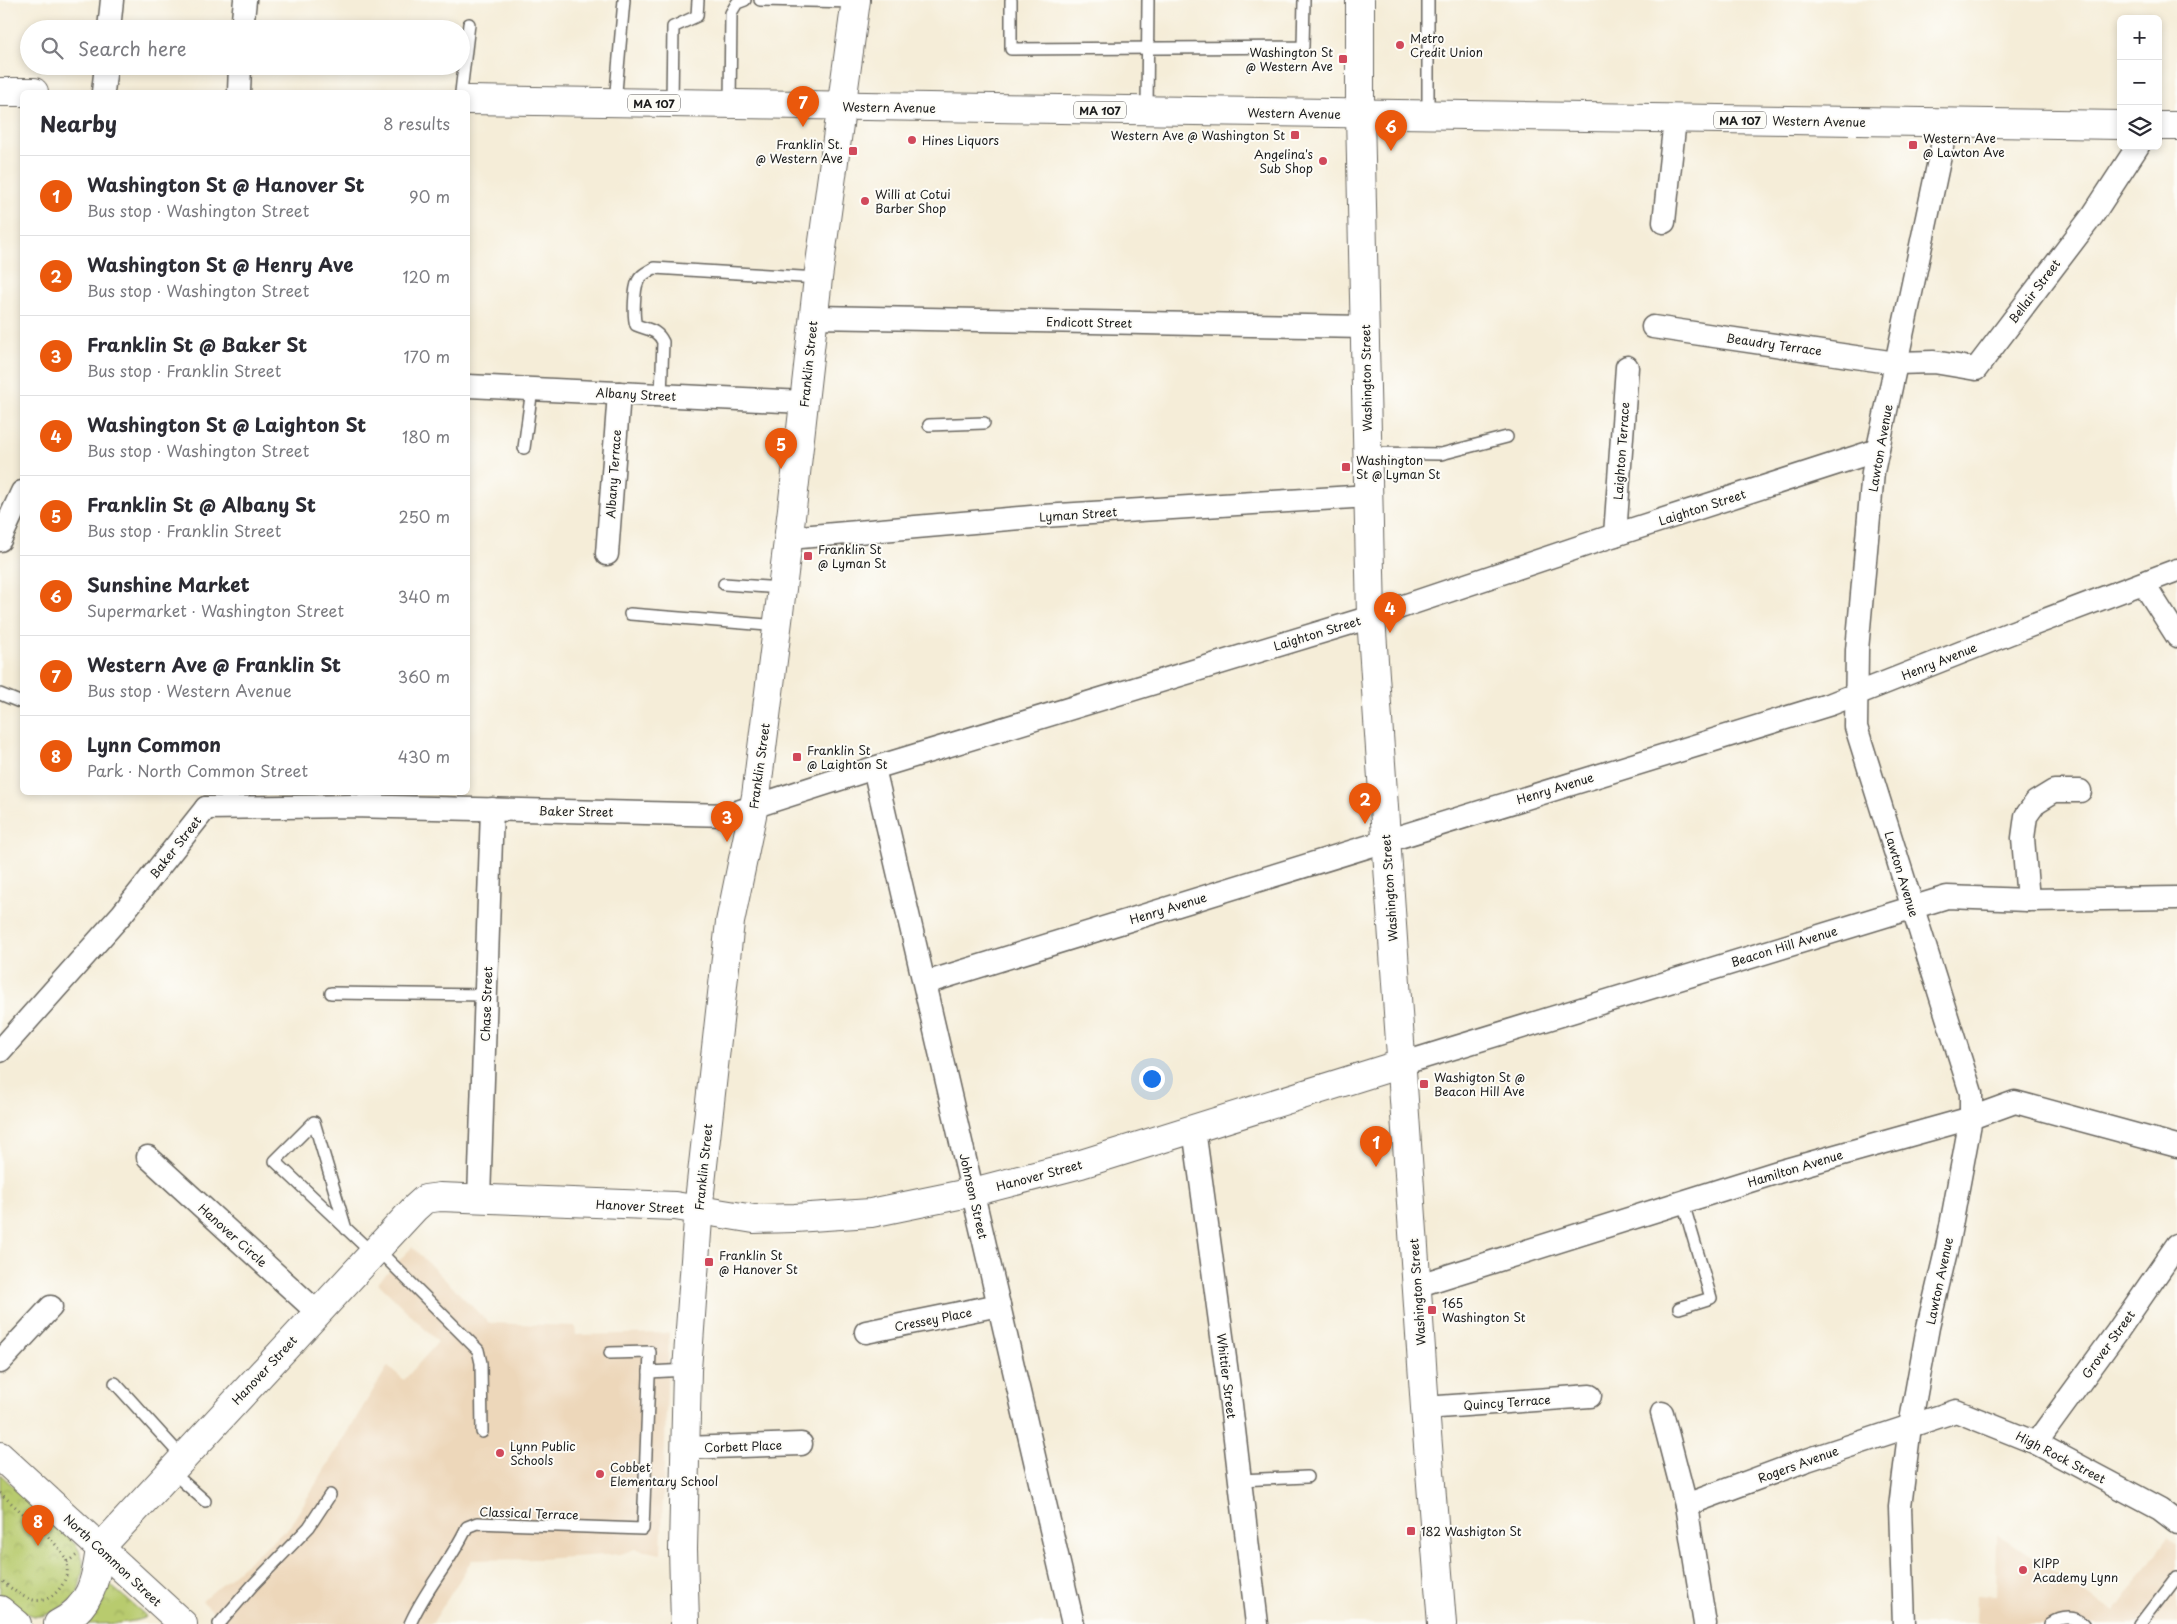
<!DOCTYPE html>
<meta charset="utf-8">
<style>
:root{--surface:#fff;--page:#f2f2f3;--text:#2b2b33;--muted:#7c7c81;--line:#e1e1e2;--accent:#ea580c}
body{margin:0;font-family:"Playpen Sans",sans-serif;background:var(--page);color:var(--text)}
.controls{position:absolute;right:15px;top:15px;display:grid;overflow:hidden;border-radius:8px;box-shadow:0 2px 8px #0003}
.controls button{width:45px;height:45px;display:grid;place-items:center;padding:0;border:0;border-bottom:1px solid var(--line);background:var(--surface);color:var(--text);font:25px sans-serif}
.you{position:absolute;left:1151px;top:1078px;width:18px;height:18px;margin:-12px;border:4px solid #fff;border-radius:50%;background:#1a73e8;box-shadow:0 0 0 8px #1a73e833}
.badge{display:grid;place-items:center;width:32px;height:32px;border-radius:50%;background:var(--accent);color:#fff;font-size:16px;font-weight:700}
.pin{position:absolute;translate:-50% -41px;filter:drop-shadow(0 1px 2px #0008)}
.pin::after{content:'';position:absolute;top:26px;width:18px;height:15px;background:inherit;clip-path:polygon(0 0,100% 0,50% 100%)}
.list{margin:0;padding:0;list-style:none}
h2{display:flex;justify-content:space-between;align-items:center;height:65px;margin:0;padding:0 20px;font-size:21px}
h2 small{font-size:16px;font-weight:400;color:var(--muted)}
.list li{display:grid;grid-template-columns:32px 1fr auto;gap:15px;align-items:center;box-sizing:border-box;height:80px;padding:0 20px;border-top:1px solid var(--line)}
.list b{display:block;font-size:19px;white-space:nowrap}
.list p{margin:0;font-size:16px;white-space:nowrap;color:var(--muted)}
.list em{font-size:16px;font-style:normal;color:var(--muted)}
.icon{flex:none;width:28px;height:28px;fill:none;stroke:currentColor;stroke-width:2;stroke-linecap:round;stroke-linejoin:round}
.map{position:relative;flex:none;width:2177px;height:1624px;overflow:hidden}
.search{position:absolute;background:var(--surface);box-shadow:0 2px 8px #0003;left:20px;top:20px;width:450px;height:55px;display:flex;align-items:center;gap:12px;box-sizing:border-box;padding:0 18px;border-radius:28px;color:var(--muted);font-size:19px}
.panel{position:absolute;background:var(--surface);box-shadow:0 2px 8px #0003;left:20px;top:90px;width:450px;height:705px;border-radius:8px}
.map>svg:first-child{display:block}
</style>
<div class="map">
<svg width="2177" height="1624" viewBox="0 0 2177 1624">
<defs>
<pattern id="park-crowns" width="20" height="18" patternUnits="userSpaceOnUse" patternTransform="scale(1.25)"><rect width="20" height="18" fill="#b8cb6e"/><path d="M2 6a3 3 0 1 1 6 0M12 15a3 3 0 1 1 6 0" fill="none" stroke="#9eae5f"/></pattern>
</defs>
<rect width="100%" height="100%" fill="#fdfcf7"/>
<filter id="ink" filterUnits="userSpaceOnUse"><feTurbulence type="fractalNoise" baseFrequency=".02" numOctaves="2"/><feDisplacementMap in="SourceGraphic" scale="10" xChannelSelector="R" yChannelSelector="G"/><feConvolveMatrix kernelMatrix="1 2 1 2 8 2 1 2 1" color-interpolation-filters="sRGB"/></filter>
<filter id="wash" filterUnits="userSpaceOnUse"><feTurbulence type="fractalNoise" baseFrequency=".0096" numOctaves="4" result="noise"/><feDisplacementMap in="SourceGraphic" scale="20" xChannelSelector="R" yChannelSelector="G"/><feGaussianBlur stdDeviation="1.12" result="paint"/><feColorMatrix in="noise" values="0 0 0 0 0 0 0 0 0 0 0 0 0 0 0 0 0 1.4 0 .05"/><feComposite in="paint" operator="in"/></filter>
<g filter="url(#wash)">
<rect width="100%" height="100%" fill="#f5edd8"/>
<!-- built -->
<g fill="#edd7ba">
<polygon points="412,1247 489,1323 575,1326 576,1335 669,1333 661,1554 635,1549 621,1554 539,1559 472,1560 432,1624 227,1624 202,1601 290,1526 388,1366 404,1380 438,1342 378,1283"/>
<polygon points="1997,1534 2114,1612 2168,1537 2177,1544 2177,1624 1976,1624 1977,1595 1996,1596"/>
</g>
<!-- park -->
<g fill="url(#park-crowns)" stroke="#6a7445">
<path d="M0,1474L74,1543C90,1562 81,1575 77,1597C39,1622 36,1624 0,1595Z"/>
<path d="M109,1584L144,1614L146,1617C133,1624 103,1624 86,1624L97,1611Z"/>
</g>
</g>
<g filter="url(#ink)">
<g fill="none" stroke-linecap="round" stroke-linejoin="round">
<!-- lane casing -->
<g stroke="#68655e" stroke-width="14">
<g id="lane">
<polyline points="760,0 856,2"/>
<polyline points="1011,0 1011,49 1303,47 1304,0"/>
<polyline points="461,92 469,24"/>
<polyline points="615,103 624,0"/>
<polyline points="672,103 673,27 697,16 698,0"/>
<polyline points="730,104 731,13 737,3 745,0"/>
<polyline points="1147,111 1148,0"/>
<polyline points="1428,116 1428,0"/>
<path d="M661,395L663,342C657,329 648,330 636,325C633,317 634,289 638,281C641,274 648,272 654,268L818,278"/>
<polyline points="929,425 984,423"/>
<polyline points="524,448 532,389"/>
<polyline points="1368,453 1441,454 1507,437"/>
<polyline points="724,584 782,588"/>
<polyline points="630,614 778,626"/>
<polyline points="0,694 22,703"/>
<polyline points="331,993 487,995"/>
<polyline points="346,1229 314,1122 275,1161 372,1253"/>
<polyline points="377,1249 478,1350 481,1363 482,1432"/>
<polyline points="1679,1308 1711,1298 1683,1203"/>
<polyline points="649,1372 687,1370"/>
<polyline points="115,1383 183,1458"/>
<polyline points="171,1471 205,1501"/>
<polyline points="1240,1480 1307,1477"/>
<polyline points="219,1624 252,1586 309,1527 330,1495"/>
<path d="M410,1624C425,1589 451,1562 467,1527L477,1523L643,1529L650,1352L610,1353"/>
<path d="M2050,1624C2061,1616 2074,1616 2084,1624"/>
<polyline points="2141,1624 2177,1577"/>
</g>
</g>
<!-- street casing -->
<g stroke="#68655e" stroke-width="25">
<g id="street">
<polyline points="109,29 112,0"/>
<polyline points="242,29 245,0"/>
<polyline points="103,92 106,66"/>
<polyline points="239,92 240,66"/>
<polyline points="1664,222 1675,119"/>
<polyline points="814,317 1365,327"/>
<polyline points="1653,327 1896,363 1934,362 1976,369 2093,215 2138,146"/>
<polyline points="468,386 804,402"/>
<polyline points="1615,535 1627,367"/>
<polyline points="789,538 1043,516 1369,496"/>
<polyline points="0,540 22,492"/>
<polyline points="607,554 619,393"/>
<polyline points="2144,584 2177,636"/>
<polyline points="874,768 1073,1624"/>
<polyline points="206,808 351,806 728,815 874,768 1371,617 1615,535 1878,450"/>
<polyline points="2028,900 2023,838 2026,816 2036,802 2054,791 2080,791"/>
<polyline points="925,983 1831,704 2008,634 2177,570"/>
<polyline points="0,1051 122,914 206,808"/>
<polyline points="1401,1064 1947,897 2028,900 2177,898"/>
<polyline points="1194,1129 1229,1388 1257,1624"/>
<polyline points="148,1157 318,1313"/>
<polyline points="479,1199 492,809"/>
<polyline points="1416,1286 1778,1172 1971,1118 2015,1102 2177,1146"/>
<polyline points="866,1332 999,1305"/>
<polyline points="0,1362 51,1307"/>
<polyline points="1425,1408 1590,1396"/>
<polyline points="1662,1413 1686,1505 1705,1624"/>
<polyline points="2036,1443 2117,1332 2177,1245"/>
<polyline points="685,1448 801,1444"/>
<polyline points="1686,1505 1807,1460 1956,1411 2036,1443 2160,1509 2177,1522"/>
<polyline points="1904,1624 1900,1507 1910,1426 1928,1327 1947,1247 1971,1118 1971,1093 1856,727 1857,650 1873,472 1947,123"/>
</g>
</g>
<!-- secondary casing -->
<g stroke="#68655e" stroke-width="30">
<g id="secondary">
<polyline points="1360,0 1360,114 1371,617 1425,1408 1442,1624"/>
<polyline points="100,1548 415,1208 425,1199 440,1197 675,1206 754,1219 795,1218 871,1213 973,1192 1081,1164 1401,1064"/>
<polyline points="0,1610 17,1624"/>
<polyline points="685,1624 683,1549 687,1370 700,1192 730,922 756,796 792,509 818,278 856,0"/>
</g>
</g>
<!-- primary casing -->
<g stroke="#68655e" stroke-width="30">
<g id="primary">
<polyline points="0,92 34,92"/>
<polyline points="468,100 2121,125"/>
<polyline points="2158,126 2177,126"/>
<polyline points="0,1456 183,1624"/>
<path d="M58,1624C90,1608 96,1581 100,1548"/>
</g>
</g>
<!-- path -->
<g stroke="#68655e" stroke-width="3" stroke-dasharray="1 4" stroke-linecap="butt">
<path d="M0,1493C14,1506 60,1544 66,1559C73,1578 53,1605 33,1600C21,1597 9,1587 0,1579"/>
<polyline points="67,1562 77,1555"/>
</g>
<!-- lane -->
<use href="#lane" stroke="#fff" stroke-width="11"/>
<!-- street -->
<use href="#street" stroke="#fff" stroke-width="22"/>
<!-- secondary -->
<use href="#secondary" stroke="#fff" stroke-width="28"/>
<!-- primary -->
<use href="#primary" stroke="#fff" stroke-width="28"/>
</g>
</g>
<!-- markers -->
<g fill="#d1495b" stroke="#fdfcf7" stroke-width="2">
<circle cx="1400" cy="45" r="5"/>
<rect x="1338" y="54" width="10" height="10" rx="2.5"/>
<rect x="1290" y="130" width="10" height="10" rx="2.5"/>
<circle cx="912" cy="140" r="5"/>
<rect x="1908" y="140" width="10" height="10" rx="2.5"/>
<rect x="848" y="146" width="10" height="10" rx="2.5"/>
<circle cx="1323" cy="161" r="5"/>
<circle cx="865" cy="201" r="5"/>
<rect x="1341" y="462" width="10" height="10" rx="2.5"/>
<rect x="803" y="551" width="10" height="10" rx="2.5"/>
<rect x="792" y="752" width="10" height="10" rx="2.5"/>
<rect x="1419" y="1079" width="10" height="10" rx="2.5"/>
<rect x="704" y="1257" width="10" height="10" rx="2.5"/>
<rect x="1427" y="1305" width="10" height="10" rx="2.5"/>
<circle cx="500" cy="1453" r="5"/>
<circle cx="600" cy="1474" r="5"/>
<rect x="1406" y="1526" width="10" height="10" rx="2.5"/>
<circle cx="2023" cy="1570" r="5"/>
</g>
<g text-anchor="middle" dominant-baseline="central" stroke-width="4" stroke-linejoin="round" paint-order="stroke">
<!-- shield labels -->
<g fill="#fdfcf7" stroke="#605f5e" stroke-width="1">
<rect x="628" y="94.5" width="52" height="17" rx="4"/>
<rect x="1074" y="101.5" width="52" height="17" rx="4"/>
<rect x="1714" y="111.5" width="52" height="17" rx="4"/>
</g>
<g font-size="11" font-weight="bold" fill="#1c1c1c">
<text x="654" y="103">MA 107</text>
<text x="1100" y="110">MA 107</text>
<text x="1740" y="120">MA 107</text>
</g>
<!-- poi labels -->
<g font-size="12" fill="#1c1c1c" stroke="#fdfcf7" text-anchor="start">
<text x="1410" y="38">Metro<tspan x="1410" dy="14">Credit Union</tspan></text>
<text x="1333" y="52" text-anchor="end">Washington St<tspan x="1333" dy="14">@ Western Ave</tspan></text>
<text x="1285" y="135" text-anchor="end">Western Ave @ Washington St</text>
<text x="1923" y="138">Western Ave<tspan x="1923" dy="14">@ Lawton Ave</tspan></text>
<text x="922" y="140">Hines Liquors</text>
<text x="843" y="144" text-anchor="end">Franklin St.<tspan x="843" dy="14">@ Western Ave</tspan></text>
<text x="1313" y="154" text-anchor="end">Angelina's<tspan x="1313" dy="14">Sub Shop</tspan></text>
<text x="875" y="194">Willi at Cotui<tspan x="875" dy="14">Barber Shop</tspan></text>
<text x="1356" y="460">Washington<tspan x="1356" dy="14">St @ Lyman St</tspan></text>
<text x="818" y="549">Franklin St<tspan x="818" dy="14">@ Lyman St</tspan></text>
<text x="807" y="750">Franklin St<tspan x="807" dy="14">@ Laighton St</tspan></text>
<text x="1434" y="1077">Washigton St @<tspan x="1434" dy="14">Beacon Hill Ave</tspan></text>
<text x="719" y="1255">Franklin St<tspan x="719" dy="14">@ Hanover St</tspan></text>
<text x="1442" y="1303">165<tspan x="1442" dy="14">Washington St</tspan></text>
<text x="510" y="1446">Lynn Public<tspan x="510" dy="14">Schools</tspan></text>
<text x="610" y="1467">Cobbet<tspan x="610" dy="14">Elementary School</tspan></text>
<text x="1421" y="1531">182 Washigton St</text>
<text x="2033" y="1563">KIPP<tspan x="2033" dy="14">Academy Lynn</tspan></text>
</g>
<!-- street labels -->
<g font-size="12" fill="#1c1c1c" stroke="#fdfcf7">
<text transform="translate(889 107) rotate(1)">Western Avenue</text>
<text transform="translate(1294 113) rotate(1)">Western Avenue</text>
<text transform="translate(1819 121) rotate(1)">Western Avenue</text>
<text transform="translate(2034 291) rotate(-53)">Bellair Street</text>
<text transform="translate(1089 322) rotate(1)">Endicott Street</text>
<text transform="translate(1774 344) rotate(8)">Beaudry Terrace</text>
<text transform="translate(808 364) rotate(-84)">Franklin Street</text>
<text transform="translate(1366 378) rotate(-91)">Washington Street</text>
<text transform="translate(636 394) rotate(3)">Albany Street</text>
<text transform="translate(1880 448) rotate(-80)">Lawton Avenue</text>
<text transform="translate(1621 451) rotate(-86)">Laighton Terrace</text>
<text transform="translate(613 474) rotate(-86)">Albany Terrace</text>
<text transform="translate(1702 507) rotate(-18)">Laighton Street</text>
<text transform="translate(1078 514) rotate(-4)">Lyman Street</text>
<text transform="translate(1317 633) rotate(-17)">Laighton Street</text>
<text transform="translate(1939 661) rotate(-22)">Henry Avenue</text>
<text transform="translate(759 766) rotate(-82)">Franklin Street</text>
<text transform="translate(1555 788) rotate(-17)">Henry Avenue</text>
<text transform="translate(576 811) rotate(1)">Baker Street</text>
<text transform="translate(175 847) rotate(-52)">Baker Street</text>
<text transform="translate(1902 874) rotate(73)">Lawton Avenue</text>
<text transform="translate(1389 888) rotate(-94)">Washington Street</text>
<text transform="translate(1168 908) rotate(-17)">Henry Avenue</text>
<text transform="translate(1784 946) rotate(-17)">Beacon Hill Avenue</text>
<text transform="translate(486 1004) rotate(-88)">Chase Street</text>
<text transform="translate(703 1167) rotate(-84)">Franklin Street</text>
<text transform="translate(1795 1168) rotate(-17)">Hamilton Avenue</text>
<text transform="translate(1039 1175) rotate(-15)">Hanover Street</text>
<text transform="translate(974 1196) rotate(77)">Johnson Street</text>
<text transform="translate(640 1206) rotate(3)">Hanover Street</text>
<text transform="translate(233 1235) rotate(42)">Hanover Circle</text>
<text transform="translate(1939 1281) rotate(-78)">Lawton Avenue</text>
<text transform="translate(1417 1292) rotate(-94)">Washington Street</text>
<text transform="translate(933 1319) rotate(-11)">Cressey Place</text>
<text transform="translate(2108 1344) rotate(-54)">Grover Street</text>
<text transform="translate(264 1370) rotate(-47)">Hanover Street</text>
<text transform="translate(1227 1376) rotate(83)">Whittier Street</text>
<text transform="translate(1507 1402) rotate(-4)">Quincy Terrace</text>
<text transform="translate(743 1446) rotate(-2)">Corbett Place</text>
<text transform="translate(2061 1457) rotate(27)">High Rock Street</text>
<text transform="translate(1798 1464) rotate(-20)">Rogers Avenue</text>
<text transform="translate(529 1513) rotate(2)">Classical Terrace</text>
<text transform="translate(113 1560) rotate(43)">North Common Street</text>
</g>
</g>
</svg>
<div class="controls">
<button>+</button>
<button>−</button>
<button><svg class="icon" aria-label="layers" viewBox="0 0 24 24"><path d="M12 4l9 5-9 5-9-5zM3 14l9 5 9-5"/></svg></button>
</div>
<div class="you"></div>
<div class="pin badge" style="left:1376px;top:1167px">1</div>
<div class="pin badge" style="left:1365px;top:824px">2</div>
<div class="pin badge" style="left:727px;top:842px">3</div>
<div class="pin badge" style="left:1390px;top:633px">4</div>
<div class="pin badge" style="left:781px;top:469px">5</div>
<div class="pin badge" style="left:1391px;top:151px">6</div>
<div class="pin badge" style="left:803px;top:127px">7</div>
<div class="pin badge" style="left:38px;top:1546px">8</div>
<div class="search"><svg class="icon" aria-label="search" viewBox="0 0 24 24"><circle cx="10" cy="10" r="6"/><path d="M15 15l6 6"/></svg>Search here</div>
<section class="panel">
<h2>Nearby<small>8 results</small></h2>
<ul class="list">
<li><span class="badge">1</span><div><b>Washington St @ Hanover St</b><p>Bus stop · Washington Street</p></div><em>90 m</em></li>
<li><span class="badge">2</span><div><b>Washington St @ Henry Ave</b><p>Bus stop · Washington Street</p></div><em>120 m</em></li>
<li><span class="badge">3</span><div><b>Franklin St @ Baker St</b><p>Bus stop · Franklin Street</p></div><em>170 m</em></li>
<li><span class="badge">4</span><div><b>Washington St @ Laighton St</b><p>Bus stop · Washington Street</p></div><em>180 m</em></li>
<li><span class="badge">5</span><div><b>Franklin St @ Albany St</b><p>Bus stop · Franklin Street</p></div><em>250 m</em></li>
<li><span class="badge">6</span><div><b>Sunshine Market</b><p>Supermarket · Washington Street</p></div><em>340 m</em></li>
<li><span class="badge">7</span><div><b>Western Ave @ Franklin St</b><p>Bus stop · Western Avenue</p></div><em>360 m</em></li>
<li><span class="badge">8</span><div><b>Lynn Common</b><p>Park · North Common Street</p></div><em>430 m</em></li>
</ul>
</section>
</div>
